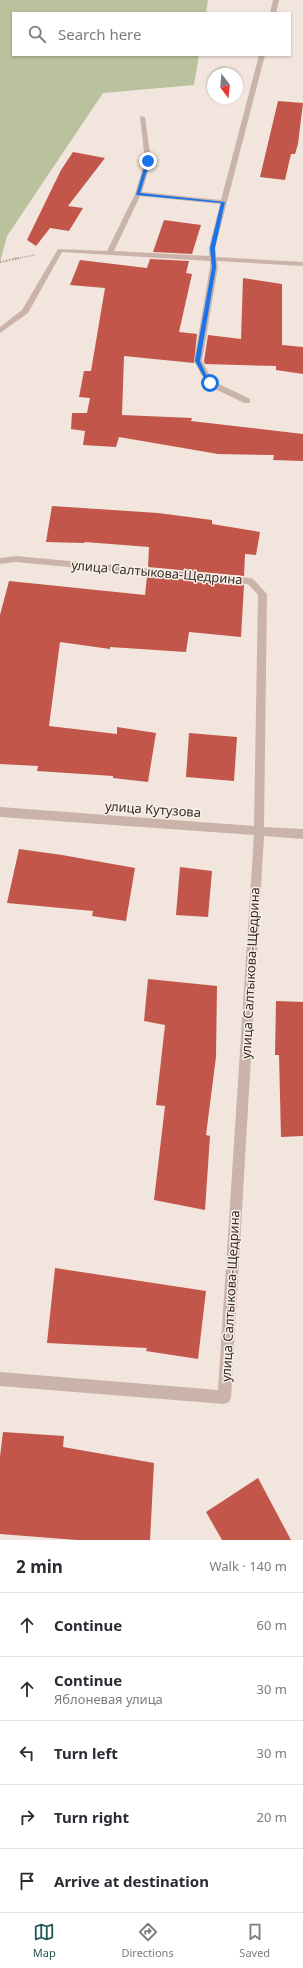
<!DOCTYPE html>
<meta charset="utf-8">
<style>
:root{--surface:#fff;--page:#f2f2f3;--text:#2b2b33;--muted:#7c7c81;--line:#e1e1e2;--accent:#1f5853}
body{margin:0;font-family:"Noto Sans",sans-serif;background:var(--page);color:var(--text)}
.compass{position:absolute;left:207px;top:68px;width:36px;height:36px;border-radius:50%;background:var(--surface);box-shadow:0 1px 3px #0004;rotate:164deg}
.stop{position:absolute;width:12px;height:12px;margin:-9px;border:3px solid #1a73e8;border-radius:50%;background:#fff}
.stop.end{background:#1a73e8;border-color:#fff;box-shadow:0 1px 4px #0008}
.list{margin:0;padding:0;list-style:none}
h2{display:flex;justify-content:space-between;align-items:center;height:52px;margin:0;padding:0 16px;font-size:17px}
h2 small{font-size:13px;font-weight:400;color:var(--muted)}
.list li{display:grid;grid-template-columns:26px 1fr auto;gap:12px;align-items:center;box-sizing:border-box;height:64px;padding:0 16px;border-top:1px solid var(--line)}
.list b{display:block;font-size:15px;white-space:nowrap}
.list p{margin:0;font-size:13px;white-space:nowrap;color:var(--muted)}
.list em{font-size:13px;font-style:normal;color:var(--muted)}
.icon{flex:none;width:22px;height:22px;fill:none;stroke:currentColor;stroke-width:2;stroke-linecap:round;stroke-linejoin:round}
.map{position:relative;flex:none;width:303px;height:1540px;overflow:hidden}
.search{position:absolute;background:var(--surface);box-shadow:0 1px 3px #0004;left:12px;right:12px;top:12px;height:44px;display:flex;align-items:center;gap:10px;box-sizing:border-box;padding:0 14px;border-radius:0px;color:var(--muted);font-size:15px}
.sheet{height:372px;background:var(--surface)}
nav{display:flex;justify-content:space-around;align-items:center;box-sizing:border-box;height:56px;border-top:1px solid var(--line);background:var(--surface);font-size:11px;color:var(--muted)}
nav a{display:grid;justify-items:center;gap:2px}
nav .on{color:var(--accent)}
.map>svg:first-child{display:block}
</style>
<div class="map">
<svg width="303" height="1540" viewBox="0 0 303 1540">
<rect width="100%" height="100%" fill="#f2e5dd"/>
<!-- green -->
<polygon fill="#bac19d" points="0,0 208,0 206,13 13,13 13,55 199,55 194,85 103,93 7,236 0,262"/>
<!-- building -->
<g fill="#c3564a">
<polygon points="278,101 303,103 298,144 295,154 291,154 285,180 260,177"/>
<polygon points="73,152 105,158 68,206 83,208 69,231 50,228 36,246 27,240 61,170"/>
<polygon points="164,220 201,225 192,254 153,252"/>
<polygon points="150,259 189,261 186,273 192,274 179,332 197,334 194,363 124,356 122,415 192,418 191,421 303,434 303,461 273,460 274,455 218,454 119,437 116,447 83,445 85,431 71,429 72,413 87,413 90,398 79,397 84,371 91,371 105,288 70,285 80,260 147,268"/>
<polygon points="243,278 282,284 282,345 303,347 303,374 276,370 276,366 205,364 204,361 208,335 241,339"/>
<polygon points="52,506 158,513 212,520 212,524 260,532 256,555 245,554 244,576 148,567 149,547 85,542 84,543 46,542"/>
<polygon points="147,576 244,585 241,637 189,632 186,652 110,647 110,649 60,642 49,726 117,734 117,727 156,733 148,782 113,778 113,776 37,771 38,766 0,764 0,615 9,581 145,595"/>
<polygon points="189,733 237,737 234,781 186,777"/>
<polygon points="19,849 62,855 135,868 126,921 92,916 93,911 7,903"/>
<polygon points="180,867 212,871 208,917 176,915"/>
<polygon points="148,979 217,986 216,1057 206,1135 210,1136 205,1210 154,1200 165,1106 156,1105 165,1025 144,1021"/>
<polygon points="276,1001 303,1002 303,1136 281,1137 279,1055 275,1055"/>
<polygon points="55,1268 206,1291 198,1359 146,1351 147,1348 47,1343"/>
<polygon points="3,1432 64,1436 63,1447 154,1463 150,1540 77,1540 0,1534 0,1457"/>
<polygon points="258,1478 291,1540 222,1540 206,1512"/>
</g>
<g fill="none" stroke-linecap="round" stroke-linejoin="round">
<!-- path-far1 -->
<polyline stroke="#b59d93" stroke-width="1.5" stroke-dasharray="1 1" stroke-linecap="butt" points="14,259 35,255"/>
<!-- path -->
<polyline stroke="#b59d93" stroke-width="2" stroke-dasharray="1.5 1.5" stroke-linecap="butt" points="0,262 19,258"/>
<!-- minor -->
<g fill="#cab3a9" fill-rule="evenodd">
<polygon points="273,0 279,0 276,13 270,13"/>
<path d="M259,55H265L215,248L216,257L303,262V266L217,261L218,267L202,361L213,381L250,399V403H244L207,385L194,361L210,267V261L62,252L28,313L0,333V327L22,310L58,249L107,251L135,194L145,161L140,116L145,117L151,161L142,192L221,200ZM140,196L220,204L209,248V256L114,251Z"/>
<polygon points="16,556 250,578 253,579 267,594 264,827 303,829 303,839 264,836 231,1397 229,1402 224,1404 0,1386 0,1372 218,1390 254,835 0,817 0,807 254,826 258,595 248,584 16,562 0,564 0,558"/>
</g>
</g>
<!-- route -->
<polygon fill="#1a73e8" points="148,160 150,161 140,193 225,202 215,248 216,267 200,361 211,385 208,385 195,361 212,267 210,248 221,203 136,195 146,161"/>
<g text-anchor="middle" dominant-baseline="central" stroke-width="3" stroke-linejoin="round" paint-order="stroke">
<!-- street labels -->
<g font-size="13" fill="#372b29" stroke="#f9f0e9">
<text transform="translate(157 572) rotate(5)">улица Салтыкова-Щедрина</text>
<text transform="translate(153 809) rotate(4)">улица Кутузова</text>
<text transform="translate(250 973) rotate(-87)">улица Салтыкова-Щедрина</text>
<text transform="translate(230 1296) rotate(-87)">улица Салтыкова-Щедрина</text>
</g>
</g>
</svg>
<svg class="compass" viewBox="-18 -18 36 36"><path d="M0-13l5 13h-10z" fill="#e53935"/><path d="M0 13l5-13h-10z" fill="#7c7c81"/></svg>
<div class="stop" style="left:210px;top:383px"></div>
<div class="stop end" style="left:148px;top:161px"></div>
<div class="search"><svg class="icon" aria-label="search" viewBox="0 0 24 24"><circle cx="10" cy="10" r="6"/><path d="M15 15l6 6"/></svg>Search here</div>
</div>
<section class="sheet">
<h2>2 min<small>Walk · 140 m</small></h2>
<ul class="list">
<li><svg class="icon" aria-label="ahead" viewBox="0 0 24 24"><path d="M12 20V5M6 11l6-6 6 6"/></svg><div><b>Continue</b></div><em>60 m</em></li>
<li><svg class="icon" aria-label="ahead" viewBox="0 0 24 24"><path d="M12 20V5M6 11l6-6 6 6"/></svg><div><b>Continue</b><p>Яблоневая улица</p></div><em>30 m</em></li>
<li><svg class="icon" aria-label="left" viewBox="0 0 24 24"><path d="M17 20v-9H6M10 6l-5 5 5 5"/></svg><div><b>Turn left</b></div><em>30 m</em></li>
<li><svg class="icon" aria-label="right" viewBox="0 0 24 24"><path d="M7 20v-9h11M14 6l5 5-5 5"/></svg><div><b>Turn right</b></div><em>20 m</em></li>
<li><svg class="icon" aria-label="arrive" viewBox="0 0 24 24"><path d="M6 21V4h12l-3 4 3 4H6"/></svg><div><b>Arrive at destination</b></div></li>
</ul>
</section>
<nav>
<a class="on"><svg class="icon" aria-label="map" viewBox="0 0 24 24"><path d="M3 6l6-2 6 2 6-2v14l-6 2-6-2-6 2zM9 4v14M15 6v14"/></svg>Map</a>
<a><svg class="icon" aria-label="directions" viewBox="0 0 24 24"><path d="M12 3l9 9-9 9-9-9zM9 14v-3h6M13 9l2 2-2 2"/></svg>Directions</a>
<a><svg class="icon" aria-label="saved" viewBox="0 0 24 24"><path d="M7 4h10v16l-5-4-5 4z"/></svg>Saved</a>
</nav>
